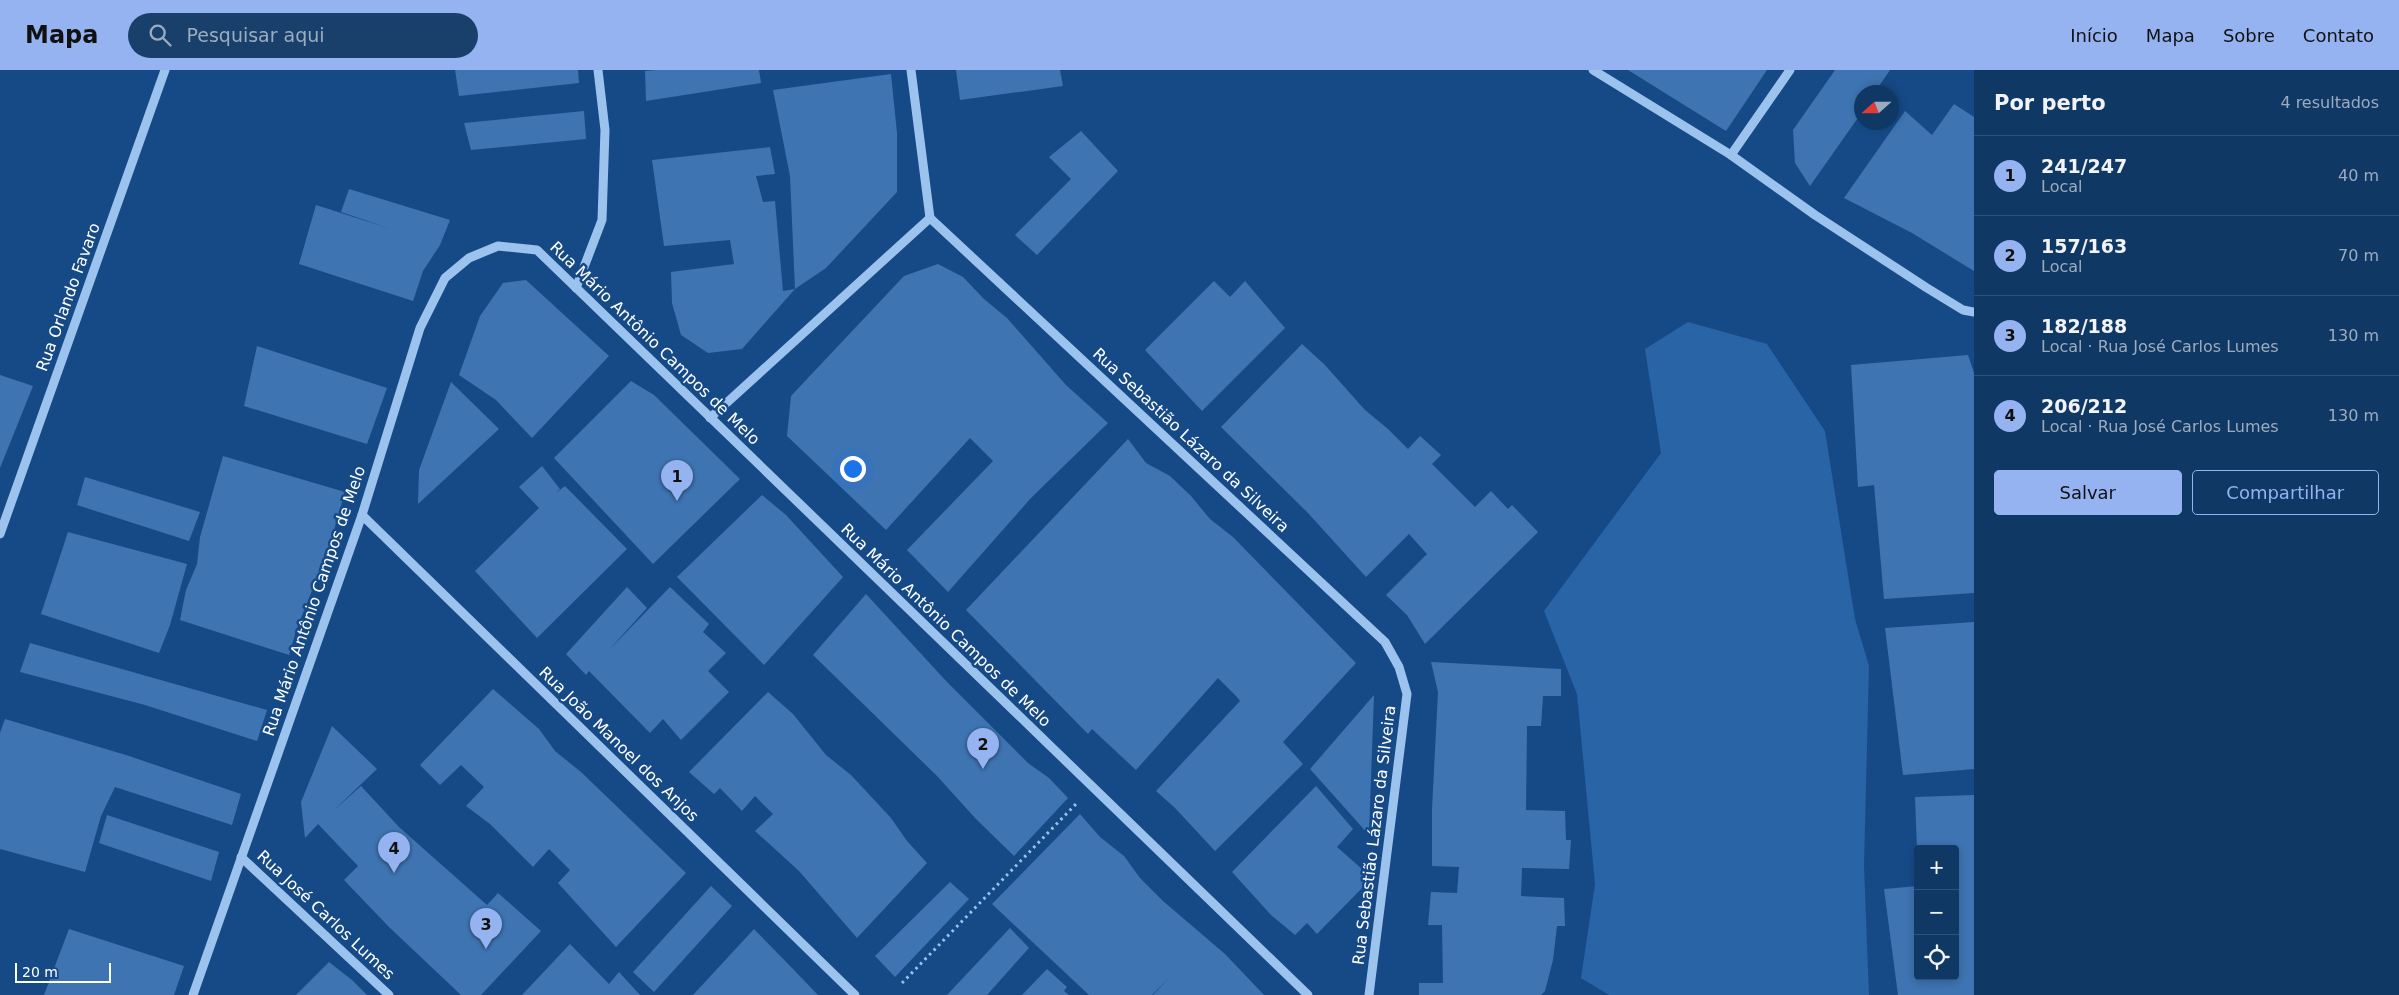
<!DOCTYPE html>
<html lang="pt">
<meta charset="utf-8">
<style>
:root{--surface:#103865;--page:#193f6b;--text:#f1f3f6;--muted:#9cacbf;--line:#305279;--accent:#95b2f1}
body{margin:0;font-family:"DejaVu Sans",sans-serif;background:var(--page);color:var(--text)}
.controls{position:absolute;right:15px;bottom:15px;display:grid;overflow:hidden;border-radius:5px;box-shadow:0 2px 8px #0003}
.controls button{width:45px;height:45px;display:grid;place-items:center;padding:0;border:0;border-bottom:1px solid var(--line);background:var(--surface);color:var(--text);font:25px sans-serif}
.compass{position:absolute;left:1854px;top:15px;width:45px;height:45px;border-radius:50%;background:var(--surface);box-shadow:0 2px 8px #0003;rotate:249deg}
.scale{position:absolute;left:15px;bottom:12px;width:96px;box-sizing:border-box;padding-left:5px;border:2px solid #fff;border-top:0;font-size:14px;line-height:18px;white-space:nowrap;color:#fff;-webkit-text-stroke:4px #164a87;paint-order:stroke}
.you{position:absolute;left:852px;top:398px;width:18px;height:18px;margin:-12px;border:4px solid #fff;border-radius:50%;background:#1a73e8;box-shadow:0 0 0 8px #1a73e833}
.badge{display:grid;place-items:center;width:32px;height:32px;border-radius:50%;background:var(--accent);color:#111;font-size:16px;font-weight:700}
.pin{position:absolute;translate:-50% -41px;filter:drop-shadow(0 1px 2px #0008)}
.pin::after{content:'';position:absolute;top:26px;width:18px;height:15px;background:inherit;clip-path:polygon(0 0,100% 0,50% 100%)}
.list{margin:0;padding:0;list-style:none}
h2{display:flex;justify-content:space-between;align-items:center;height:65px;margin:0;padding:0 20px;font-size:21px}
h2 small{font-size:16px;font-weight:400;color:var(--muted)}
.list li{display:grid;grid-template-columns:32px 1fr auto;gap:15px;align-items:center;box-sizing:border-box;height:80px;padding:0 20px;border-top:1px solid var(--line)}
.list b{display:block;font-size:19px;white-space:nowrap}
.list p{margin:0;font-size:16px;white-space:nowrap;color:var(--muted)}
.list em{font-size:16px;font-style:normal;color:var(--muted)}
.actions{display:flex;gap:10px;padding:15px 20px}
.actions a{flex:1;padding:11px 0;border:1px solid var(--accent);border-radius:5px;text-align:center;font-size:18px;color:var(--accent)}
.actions .main{background:var(--accent);color:#111}
.icon{flex:none;width:28px;height:28px;fill:none;stroke:currentColor;stroke-width:2;stroke-linecap:round;stroke-linejoin:round}
.map{position:relative;flex:none;width:1974px;height:925px;overflow:hidden}
header{display:flex;align-items:center;gap:30px;box-sizing:border-box;height:70px;padding:0 25px;background:var(--accent);color:#111}
header strong{font-size:24px}
nav{display:flex;gap:28px;margin-inline-start:auto;font-size:18px}
.search{width:350px;height:45px;background:var(--page);display:flex;align-items:center;gap:12px;box-sizing:border-box;padding:0 18px;border-radius:28px;color:var(--muted);font-size:19px}
main{display:flex}
aside{flex:1;background:var(--surface)}
.map>svg:first-child{display:block}
</style>
<header>
<strong>Mapa</strong>
<div class="search"><svg class="icon" aria-label="search" viewBox="0 0 24 24"><circle cx="10" cy="10" r="6"/><path d="M15 15l6 6"/></svg>Pesquisar aqui</div>
<nav><a>Início</a><a>Mapa</a><a>Sobre</a><a>Contato</a></nav>
</header>
<main>
<div class="map">
<svg width="1974" height="925" viewBox="0 0 1974 925">
<rect width="100%" height="100%" fill="#164a87"/>
<!-- green -->
<polygon fill="#2864a6" points="1688,252 1767,274 1825,361 1855,549 1869,596 1864,796 1869,925 1609,925 1581,908 1595,814 1577,624 1544,541 1661,383 1645,279"/>
<!-- building -->
<g fill="#3e74b1">
<polygon points="455,0 578,0 579,13 459,26"/>
<polygon points="656,0 759,0 761,13 646,31 645,1"/>
<polygon points="956,0 1060,0 1063,16 960,30"/>
<polygon points="1628,0 1767,0 1726,61"/>
<polygon points="1835,0 1890,0 1875,22 1862,22 1862,42 1810,116 1795,93 1793,60"/>
<polygon points="891,4 897,63 897,122 826,198 795,219 742,279 708,283 681,265 672,233 671,202 734,194 730,170 664,176 652,90 770,77 775,104 756,106 763,132 775,131 783,221 795,219 790,106 773,20"/>
<polygon points="1954,34 1974,47 1974,201 1912,163 1844,128 1905,41 1932,65"/>
<polygon points="584,41 586,69 471,80 464,53"/>
<polygon points="1081,61 1118,101 1037,185 1015,165 1071,109 1049,87"/>
<polygon points="349,119 450,150 440,175 423,201 413,231 299,194 316,135 391,159 341,142"/>
<polygon points="938,194 963,207 984,229 1007,248 1066,315 1108,353 1031,428 948,522 907,480 993,391 970,368 886,460 787,366 791,326 904,206"/>
<polygon points="526,210 609,286 532,368 496,330 459,305 480,246 503,213"/>
<polygon points="1214,211 1230,227 1245,211 1285,258 1202,341 1145,280"/>
<polygon points="1302,274 1324,294 1365,340 1388,359 1408,379 1420,366 1441,385 1432,394 1475,437 1491,421 1508,439 1512,435 1538,462 1425,574 1407,545 1386,525 1427,484 1409,464 1366,507 1308,443 1221,357"/>
<polygon points="257,276 387,318 367,374 244,336"/>
<polygon points="1968,285 1974,303 1974,523 1884,529 1874,415 1858,417 1851,295"/>
<polygon points="0,305 33,316 0,398"/>
<polygon points="631,311 654,325 740,409 653,494 554,388"/>
<polygon points="451,312 499,359 418,434 419,400"/>
<polygon points="1128,369 1146,393 1170,406 1191,426 1210,449 1233,467 1356,593 1283,672 1303,694 1215,781 1175,738 1156,721 1240,631 1236,626 1218,608 1136,700 1092,659 1088,664 966,540"/>
<polygon points="223,386 345,422 328,481 297,558 289,585 180,550 186,520 197,494 200,467"/>
<polygon points="542,396 560,419 556,423 565,416 627,479 537,568 475,501 539,438 519,417"/>
<polygon points="85,407 200,442 189,471 77,435"/>
<polygon points="762,425 786,445 843,507 764,595 677,507"/>
<polygon points="68,462 187,494 170,555 159,583 41,544"/>
<polygon points="627,517 647,538 608,581 670,517 709,554 703,562 726,583 708,601 729,622 681,670 663,649 650,663 589,601 586,605 566,584"/>
<polygon points="866,524 947,612 1028,693 1049,708 1068,728 1014,786 976,749 937,706 813,585"/>
<polygon points="1974,552 1974,699 1903,705 1885,558"/>
<polygon points="30,573 267,640 257,671 145,635 20,602"/>
<polygon points="1431,592 1561,599 1561,626 1543,626 1541,656 1527,656 1526,740 1565,741 1566,770 1571,770 1569,799 1522,798 1521,826 1564,828 1565,856 1557,856 1553,890 1545,921 1541,925 1419,925 1419,913 1443,913 1442,855 1428,855 1431,822 1457,823 1459,797 1432,796 1432,739 1438,622"/>
<polygon points="493,619 539,659 555,681 581,702 686,803 616,877 558,813 570,800 549,779 533,797 490,754 466,736 484,717 461,695 440,715 420,695"/>
<polygon points="768,622 793,644 826,685 851,705 891,748 907,771 927,793 857,868 799,801 755,761 773,744 755,726 742,741 720,718 714,724 689,702"/>
<polygon points="1374,625 1369,765 1310,699"/>
<polygon points="5,649 126,685 241,724 232,755 115,717 101,746 85,802 0,779 0,663"/>
<polygon points="332,656 377,699 333,741 361,716 399,757 487,835 498,823 541,861 481,925 461,925 389,857 344,810 358,796 318,754 305,768 301,732"/>
<polygon points="1316,716 1353,759 1337,777 1362,799 1364,816 1317,864 1307,853 1295,865 1271,845 1232,802"/>
<polygon points="1974,725 1974,925 1898,925 1884,819 1918,816 1918,906 1955,906 1955,779 1917,779 1915,727"/>
<polygon points="1080,744 1100,767 1124,786 1140,808 1163,831 1225,884 1264,925 1153,925 1170,907 1152,925 1089,925 992,834"/>
<polygon points="107,745 219,782 211,811 99,773"/>
<polygon points="950,812 969,829 895,907 875,886"/>
<polygon points="711,816 732,836 654,922 633,902"/>
<polygon points="1010,858 1029,878 987,925 947,925"/>
<polygon points="69,859 184,896 174,925 44,925"/>
<polygon points="754,859 792,898 818,925 693,925"/>
<polygon points="570,874 609,914 619,902 640,925 522,925"/>
<polygon points="329,892 352,910 367,925 296,925"/>
<polygon points="1047,899 1067,917 1064,921 1069,925 1022,925"/>
</g>
<g fill="none" stroke-linecap="round" stroke-linejoin="round">
<!-- path -->
<polyline stroke="#9cc3ee" stroke-width="3" stroke-dasharray="2.5 4" stroke-linecap="butt" points="902,913 1076,734"/>
<!-- minor -->
<g stroke="#9cc3ee" stroke-width="9">
<polyline points="911,0 930,148"/>
<polyline points="1593,0 1731,85 1815,145 1927,218 1963,240 1974,242"/>
<polyline points="1731,85 1790,0"/>
<polyline points="930,148 1385,572 1399,597 1407,624 1369,925"/>
<polyline points="576,218 602,150 605,60 598,0"/>
<polyline points="710,348 930,148"/>
<polyline points="362,445 855,925"/>
<polyline points="0,464 165,0"/>
<polyline points="241,787 389,925"/>
<polyline points="193,925 362,445 420,258 445,208 469,188 498,176 537,180 1308,925"/>
</g>
</g>
<g text-anchor="middle" dominant-baseline="central" stroke-width="5" stroke-linejoin="round" paint-order="stroke">
<!-- street labels -->
<g font-size="16" fill="#fff" stroke="#164a87">
<text transform="translate(68 227) rotate(-70)">Rua Orlando Favaro</text>
<text transform="translate(655 273) rotate(44)">Rua Mário Antônio Campos de Melo</text>
<text transform="translate(1191 370) rotate(43)">Rua Sebastião Lázaro da Silveira</text>
<text transform="translate(314 531) rotate(-71)">Rua Mário Antônio Campos de Melo</text>
<text transform="translate(946 555) rotate(44)">Rua Mário Antônio Campos de Melo</text>
<text transform="translate(619 674) rotate(44)">Rua João Manoel dos Anjos</text>
<text transform="translate(1374 765) rotate(-83)">Rua Sebastião Lázaro da Silveira</text>
<text transform="translate(326 845) rotate(43)">Rua José Carlos Lumes</text>
</g>
</g>
</svg>
<div class="controls">
<button>+</button>
<button>−</button>
<button><svg class="icon" aria-label="locate" viewBox="0 0 24 24"><circle cx="12" cy="12" r="6"/><path d="M12 2v4M12 18v4M2 12h4M18 12h4"/></svg></button>
</div>
<svg class="compass" viewBox="-18 -18 36 36"><path d="M0-13l5 13h-10z" fill="#e53935"/><path d="M0 13l5-13h-10z" fill="#9cacbf"/></svg>
<div class="scale">20 m</div>
<div class="you"></div>
<div class="pin badge" style="left:677px;top:431px">1</div>
<div class="pin badge" style="left:983px;top:699px">2</div>
<div class="pin badge" style="left:486px;top:879px">3</div>
<div class="pin badge" style="left:394px;top:803px">4</div>
</div>
<aside>
<h2>Por perto<small>4 resultados</small></h2>
<ul class="list">
<li><span class="badge">1</span><div><b>241/247</b><p>Local</p></div><em>40 m</em></li>
<li><span class="badge">2</span><div><b>157/163</b><p>Local</p></div><em>70 m</em></li>
<li><span class="badge">3</span><div><b>182/188</b><p>Local · Rua José Carlos Lumes</p></div><em>130 m</em></li>
<li><span class="badge">4</span><div><b>206/212</b><p>Local · Rua José Carlos Lumes</p></div><em>130 m</em></li>
</ul>
<div class="actions"><a class="main">Salvar</a><a>Compartilhar</a></div>
</aside>
</main>
